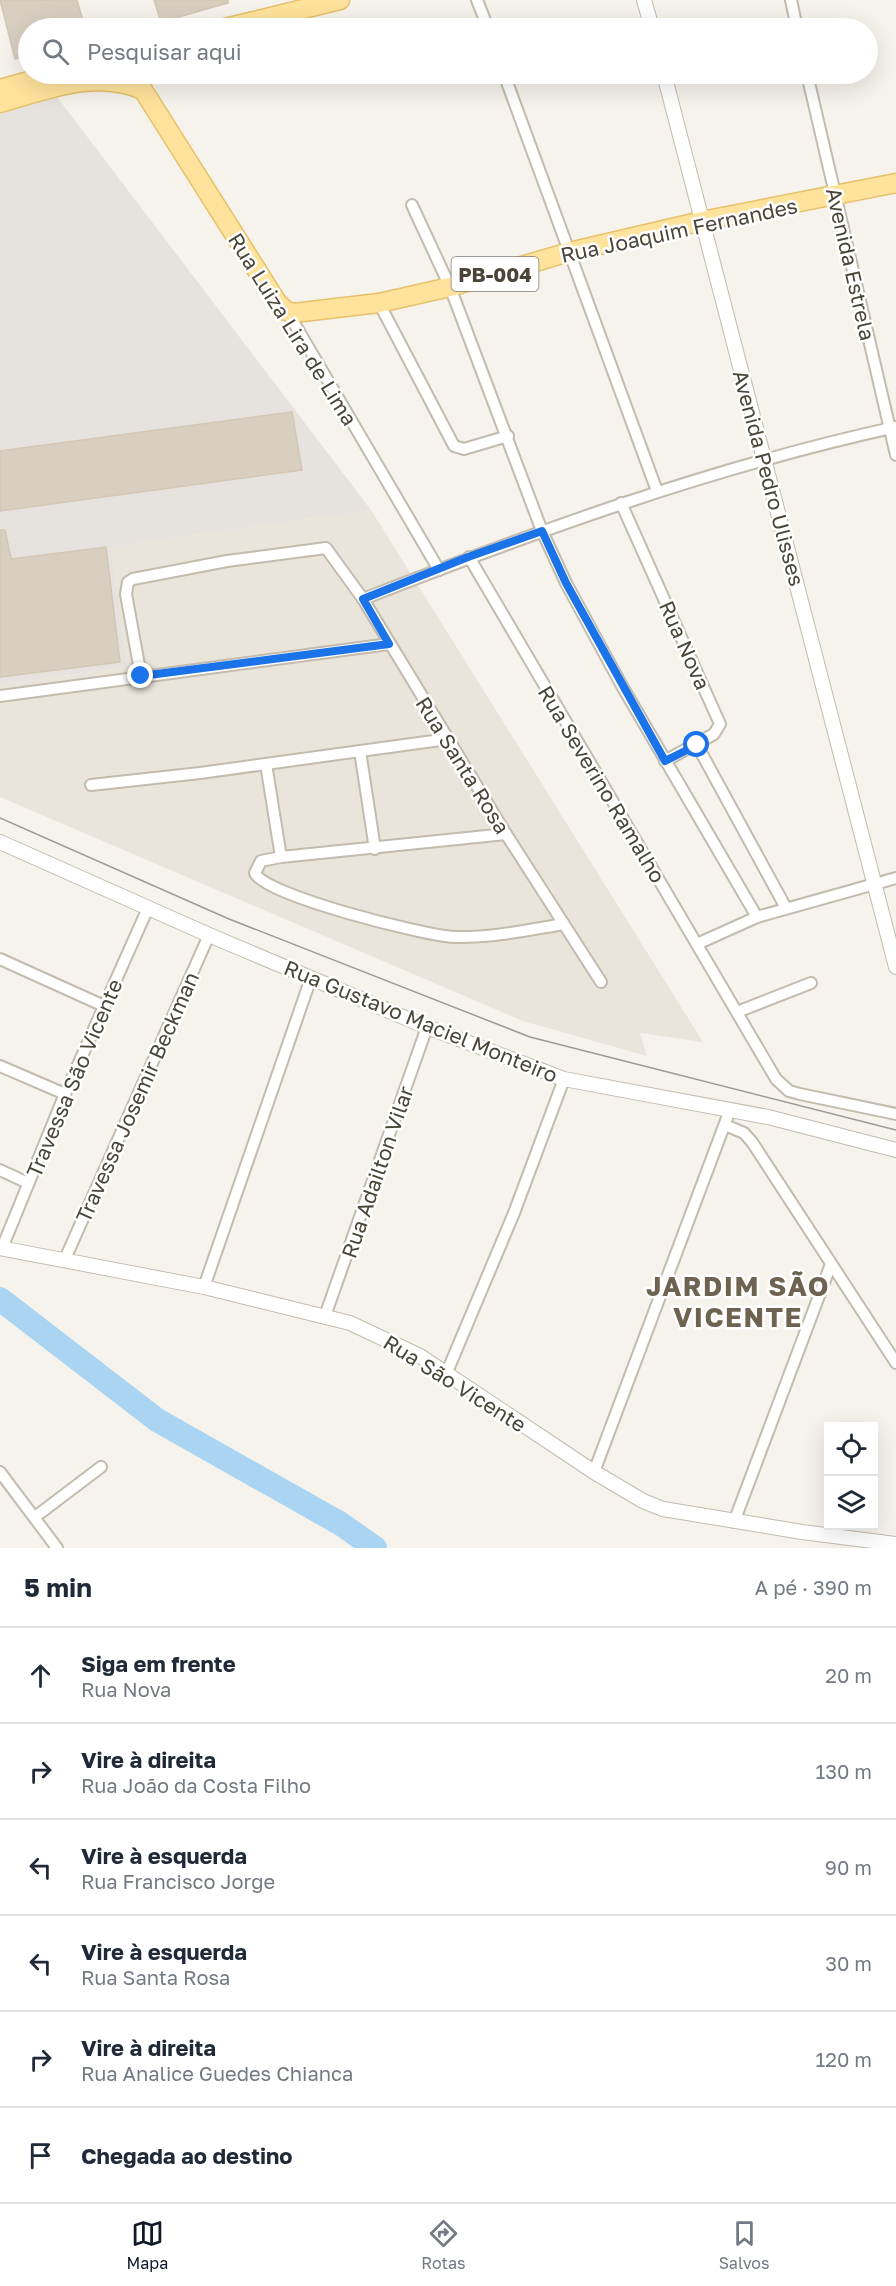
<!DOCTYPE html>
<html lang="pt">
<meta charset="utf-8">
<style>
:root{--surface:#fff;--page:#f6f6f7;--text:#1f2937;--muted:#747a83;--line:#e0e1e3;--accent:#111827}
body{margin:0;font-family:"Golos Text",sans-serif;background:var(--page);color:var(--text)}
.controls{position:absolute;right:18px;bottom:18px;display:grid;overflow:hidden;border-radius:0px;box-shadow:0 6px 24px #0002}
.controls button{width:54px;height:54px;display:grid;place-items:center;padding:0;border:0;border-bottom:2px solid var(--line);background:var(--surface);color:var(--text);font:30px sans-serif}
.stop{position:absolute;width:18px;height:18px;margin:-14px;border:4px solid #1a73e8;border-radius:50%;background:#fff}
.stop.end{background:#1a73e8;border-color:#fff;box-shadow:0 2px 6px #0008}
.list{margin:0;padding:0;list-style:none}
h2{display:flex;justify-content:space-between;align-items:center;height:78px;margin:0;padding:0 24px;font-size:26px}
h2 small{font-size:20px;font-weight:400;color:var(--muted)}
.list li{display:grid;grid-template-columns:39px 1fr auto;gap:18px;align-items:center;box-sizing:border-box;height:96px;padding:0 24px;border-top:2px solid var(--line)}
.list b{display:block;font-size:22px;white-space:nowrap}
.list p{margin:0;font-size:20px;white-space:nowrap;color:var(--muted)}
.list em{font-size:20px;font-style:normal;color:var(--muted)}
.icon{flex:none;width:33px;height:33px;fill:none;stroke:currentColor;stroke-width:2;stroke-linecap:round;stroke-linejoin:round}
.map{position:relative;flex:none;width:896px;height:1548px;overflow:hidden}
.search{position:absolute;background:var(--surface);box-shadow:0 6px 24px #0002;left:18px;right:18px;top:18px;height:66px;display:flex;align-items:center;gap:15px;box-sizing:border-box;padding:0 21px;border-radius:33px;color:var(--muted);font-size:22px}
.sheet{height:654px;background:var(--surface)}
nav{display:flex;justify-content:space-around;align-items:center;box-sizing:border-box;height:84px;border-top:2px solid var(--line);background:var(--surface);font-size:16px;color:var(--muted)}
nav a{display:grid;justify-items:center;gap:3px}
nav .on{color:var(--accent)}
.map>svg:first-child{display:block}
</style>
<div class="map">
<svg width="896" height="1548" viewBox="0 0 896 1548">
<rect width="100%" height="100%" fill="#f6f3ec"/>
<!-- residential -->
<polygon fill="#eae5da" points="371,510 703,1042 640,1033 647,1056 523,1021 0,797 0,685 128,667 111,547"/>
<!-- industrial -->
<polygon fill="#e6e2dd" points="57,97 371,510 111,547 128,667 0,685 0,114"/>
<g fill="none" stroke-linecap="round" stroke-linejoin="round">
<!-- river -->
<polyline stroke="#a9d4f2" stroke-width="24" points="0,1299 157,1420 341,1524 375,1548"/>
</g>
<!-- building -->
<g fill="#d8cfc1" stroke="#d3c7b4" stroke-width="1.5">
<polygon points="0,0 77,0 85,28 28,28 28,55 15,59"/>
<polygon points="154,0 228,0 228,3 161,22"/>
<polygon points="292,412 302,470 0,511 0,451"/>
<polygon points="0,530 5,530 11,559 106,547 120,662 0,677"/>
</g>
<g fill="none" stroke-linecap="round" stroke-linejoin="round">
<!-- minor casing -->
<g stroke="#c2bbae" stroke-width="14">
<g id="minor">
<polyline points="477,0 488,28"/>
<polyline points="791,0 797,28"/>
<polyline points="504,74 657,491"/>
<polyline points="807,74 896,455"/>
<polyline points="412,205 450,287 542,531 566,583 622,686 757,917"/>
<polyline points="379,303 454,446 464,449 508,436"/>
<polyline points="287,311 439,570"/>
<polyline points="621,503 720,724 714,734 665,761"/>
<polyline points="469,557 776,1079 789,1091 800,1094 896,1114"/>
<path d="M363,599C537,531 713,467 896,427"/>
<polyline points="141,676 126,594 128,582 133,579 227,561 326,548 363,599 506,834 601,982"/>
<polyline points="0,696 389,644"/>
<polyline points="697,745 786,908"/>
<polyline points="360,751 375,849"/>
<polyline points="266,764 281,857"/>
<polyline points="91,785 200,773 448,739"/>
<path d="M506,834L281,857L261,861L255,873C263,895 426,936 454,937C491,938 528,930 564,924"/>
<polyline points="697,944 757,917 896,878"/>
<polyline points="0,959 104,1006"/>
<polyline points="737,1012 811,983"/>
<polyline points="0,1066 65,1094"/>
<polyline points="725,1125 744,1133 752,1142 896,1363"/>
<polyline points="0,1170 28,1183"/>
<polyline points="2,1248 65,1094 148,908"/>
<polyline points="65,1259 209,935"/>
<polyline points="204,1287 311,978"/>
<polyline points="325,1316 427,1027"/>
<polyline points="447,1372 514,1213 564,1079"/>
<polyline points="0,1472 57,1548"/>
<polyline points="594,1472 730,1110"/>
<polyline points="35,1517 101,1467"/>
<polyline points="734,1522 831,1264"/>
</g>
</g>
<!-- tertiary casing -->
<g stroke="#c2bbae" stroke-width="16">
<g id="tertiary">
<polyline points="644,0 652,28"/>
<polyline points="664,74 896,967"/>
<polyline points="0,842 209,935 427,1027 564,1079 768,1117 896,1150"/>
<polyline points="0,1248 204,1287 350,1323 420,1356 594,1472 643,1501 663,1509 802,1532 896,1544"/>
</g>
</g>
<!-- primary casing -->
<g stroke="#e6c16a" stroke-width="21">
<g id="primary">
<polyline points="225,28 340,0"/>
<polyline points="0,89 54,74"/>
<polyline points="143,90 277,302 286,311 294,313 379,303 450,287 569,252 702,221 896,183"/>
<path d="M0,103C47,90 96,69 143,90"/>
</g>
</g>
<!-- minor -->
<use href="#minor" stroke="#fff" stroke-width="10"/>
<!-- tertiary -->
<use href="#tertiary" stroke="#fff" stroke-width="14"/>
<!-- primary -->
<use href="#primary" stroke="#ffe39c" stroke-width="18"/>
<!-- tram -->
<polyline stroke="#9a9a9a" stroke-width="1.5" points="0,818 229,919 530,1037 896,1130"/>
</g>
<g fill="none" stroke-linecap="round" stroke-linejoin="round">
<!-- route -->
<polyline stroke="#1a73e8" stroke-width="8" points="141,676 389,644 363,599 468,557 542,531 566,583 665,761 697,745"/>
</g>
<g text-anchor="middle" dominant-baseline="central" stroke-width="5" stroke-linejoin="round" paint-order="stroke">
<!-- shield labels -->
<rect fill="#fff" stroke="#817c74" stroke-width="1.5" x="451.5" y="257" width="87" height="34" rx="4.5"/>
<g font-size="20" font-weight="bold" fill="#4b4439">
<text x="495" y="274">PB-004</text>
</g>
<!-- street labels -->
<g font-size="21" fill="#4b4439" stroke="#fff">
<text transform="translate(679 230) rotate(-12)">Rua Joaquim Fernandes</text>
<text transform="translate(851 264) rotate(77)">Avenida Estrela</text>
<text transform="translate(293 329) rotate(58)">Rua Luiza Lira de Lima</text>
<text transform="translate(769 478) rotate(75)">Avenida Pedro Ulisses</text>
<text transform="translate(685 645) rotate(66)">Rua Nova</text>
<text transform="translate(463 765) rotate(58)">Rua Santa Rosa</text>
<text transform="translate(602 784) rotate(59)">Rua Severino Ramalho</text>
<text transform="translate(421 1021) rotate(22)">Rua Gustavo Maciel Monteiro</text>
<text transform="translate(74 1078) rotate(-67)">Travessa São Vicente</text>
<text transform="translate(137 1097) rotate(-66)">Travessa Josemir Beckman</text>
<text transform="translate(377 1172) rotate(-71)">Rua Adailton Vilar</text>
<text transform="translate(455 1383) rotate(32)">Rua São Vicente</text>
</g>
<!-- district labels -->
<g font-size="27" font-weight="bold" letter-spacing="1.5" fill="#6e6250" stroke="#fff">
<text x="738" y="1286">JARDIM SÃO<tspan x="738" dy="31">VICENTE</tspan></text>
</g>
</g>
</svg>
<div class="controls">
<button><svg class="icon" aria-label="locate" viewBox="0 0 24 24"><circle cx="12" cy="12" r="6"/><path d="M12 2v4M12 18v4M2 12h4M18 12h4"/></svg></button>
<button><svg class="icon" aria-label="layers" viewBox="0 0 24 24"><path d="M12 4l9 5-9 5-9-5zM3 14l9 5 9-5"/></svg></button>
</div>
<div class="stop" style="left:697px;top:745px"></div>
<div class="stop end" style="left:141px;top:676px"></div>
<div class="search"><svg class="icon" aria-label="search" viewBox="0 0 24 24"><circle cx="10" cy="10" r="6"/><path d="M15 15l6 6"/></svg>Pesquisar aqui</div>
</div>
<section class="sheet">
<h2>5 min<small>A pé · 390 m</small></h2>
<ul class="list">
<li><svg class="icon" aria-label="ahead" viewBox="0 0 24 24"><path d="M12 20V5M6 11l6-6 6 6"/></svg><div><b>Siga em frente</b><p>Rua Nova</p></div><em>20 m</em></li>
<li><svg class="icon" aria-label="right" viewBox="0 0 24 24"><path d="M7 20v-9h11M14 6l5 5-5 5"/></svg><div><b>Vire à direita</b><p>Rua João da Costa Filho</p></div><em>130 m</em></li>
<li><svg class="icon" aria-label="left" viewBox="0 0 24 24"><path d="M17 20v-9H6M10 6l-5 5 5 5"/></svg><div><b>Vire à esquerda</b><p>Rua Francisco Jorge</p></div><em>90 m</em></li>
<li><svg class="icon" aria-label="left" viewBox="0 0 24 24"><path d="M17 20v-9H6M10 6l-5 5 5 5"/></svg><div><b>Vire à esquerda</b><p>Rua Santa Rosa</p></div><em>30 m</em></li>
<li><svg class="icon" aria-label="right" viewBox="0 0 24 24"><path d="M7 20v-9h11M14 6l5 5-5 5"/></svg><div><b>Vire à direita</b><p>Rua Analice Guedes Chianca</p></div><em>120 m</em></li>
<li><svg class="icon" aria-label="arrive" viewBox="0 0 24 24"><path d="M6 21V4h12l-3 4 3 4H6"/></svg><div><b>Chegada ao destino</b></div></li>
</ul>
</section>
<nav>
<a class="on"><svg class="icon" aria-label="map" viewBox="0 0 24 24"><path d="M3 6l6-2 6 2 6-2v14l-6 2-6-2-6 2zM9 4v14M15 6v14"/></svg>Mapa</a>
<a><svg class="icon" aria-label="directions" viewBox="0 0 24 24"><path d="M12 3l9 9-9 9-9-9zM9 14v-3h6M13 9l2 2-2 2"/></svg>Rotas</a>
<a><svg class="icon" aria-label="saved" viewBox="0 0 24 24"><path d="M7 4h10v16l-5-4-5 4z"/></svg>Salvos</a>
</nav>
